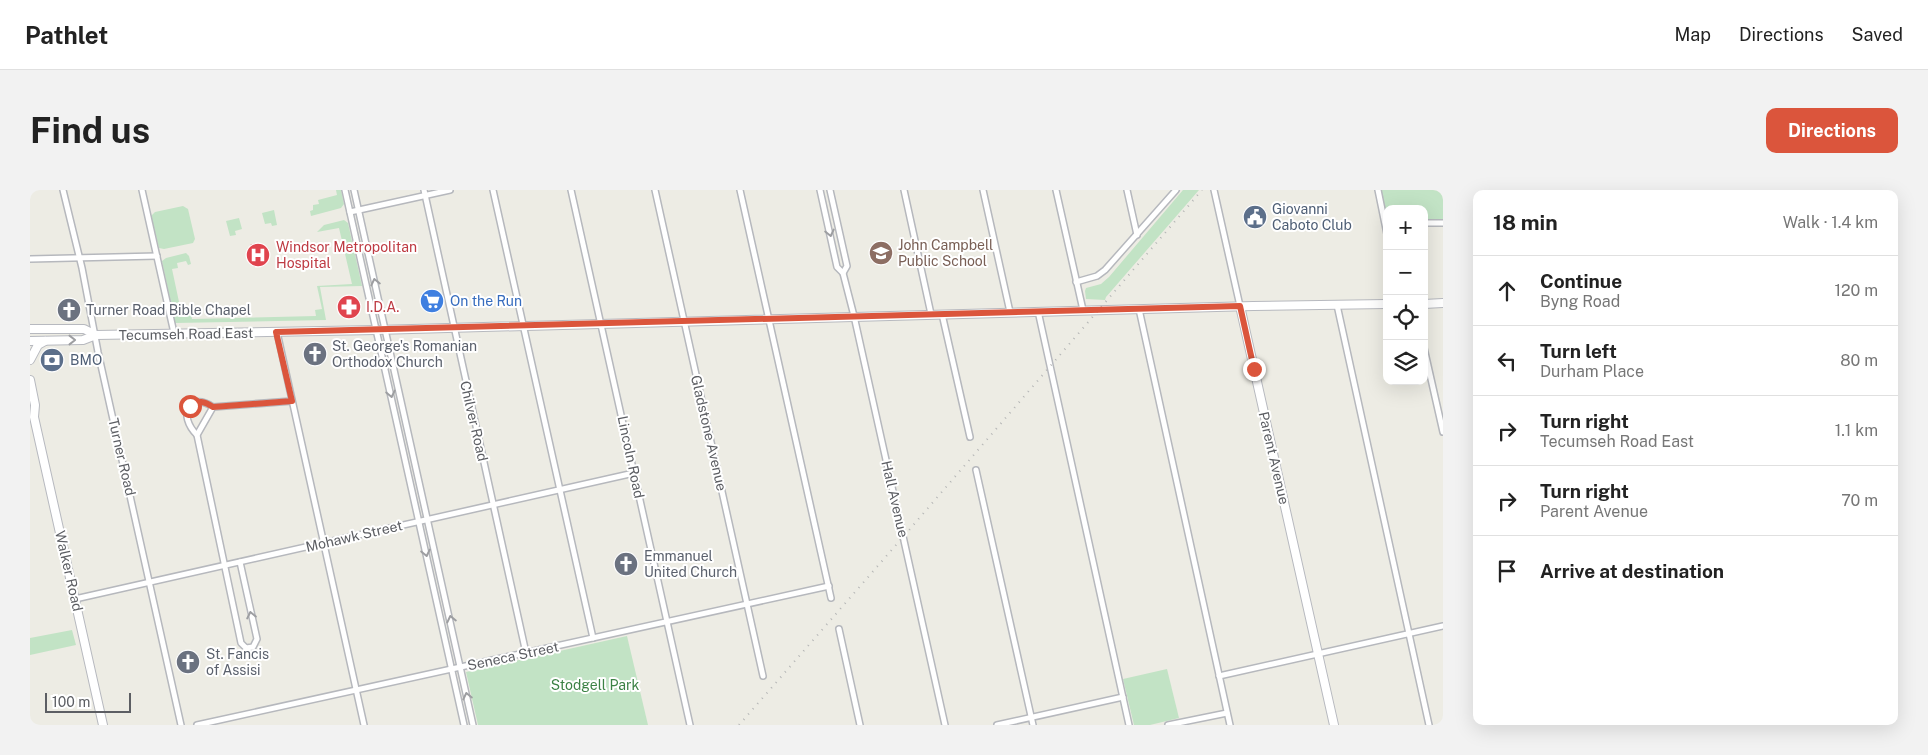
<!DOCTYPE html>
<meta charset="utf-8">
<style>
:root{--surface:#fff;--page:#f2f2f2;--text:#222;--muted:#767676;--line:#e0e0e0;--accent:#db553c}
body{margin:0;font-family:"Public Sans",sans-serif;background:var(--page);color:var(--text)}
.controls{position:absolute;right:15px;top:15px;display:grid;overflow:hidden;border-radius:10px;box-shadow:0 5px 20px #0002}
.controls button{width:45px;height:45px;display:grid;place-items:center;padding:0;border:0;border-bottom:1px solid var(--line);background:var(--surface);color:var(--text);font:25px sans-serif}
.scale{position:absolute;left:15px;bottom:12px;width:86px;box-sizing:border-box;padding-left:5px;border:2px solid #5c5e63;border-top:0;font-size:14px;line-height:18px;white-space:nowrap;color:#5c5e63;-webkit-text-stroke:4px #fff;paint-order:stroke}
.stop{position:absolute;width:15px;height:15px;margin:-11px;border:4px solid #db553c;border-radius:50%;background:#fff}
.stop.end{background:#db553c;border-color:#fff;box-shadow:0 1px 5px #0008}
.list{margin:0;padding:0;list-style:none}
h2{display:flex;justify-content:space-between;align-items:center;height:65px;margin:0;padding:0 20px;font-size:21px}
h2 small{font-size:16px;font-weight:400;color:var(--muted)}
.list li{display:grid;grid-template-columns:32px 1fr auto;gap:15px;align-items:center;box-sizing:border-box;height:70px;padding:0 20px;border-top:1px solid var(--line)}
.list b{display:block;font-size:19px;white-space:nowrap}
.list p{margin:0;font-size:16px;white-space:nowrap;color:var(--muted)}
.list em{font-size:16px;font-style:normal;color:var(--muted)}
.icon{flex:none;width:28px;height:28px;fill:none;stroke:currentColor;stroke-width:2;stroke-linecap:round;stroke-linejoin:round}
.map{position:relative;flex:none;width:1413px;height:535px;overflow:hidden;border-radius:10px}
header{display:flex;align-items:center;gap:30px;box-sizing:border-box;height:70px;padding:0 25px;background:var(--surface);border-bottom:1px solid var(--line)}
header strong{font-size:24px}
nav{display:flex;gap:28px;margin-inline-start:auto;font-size:18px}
.intro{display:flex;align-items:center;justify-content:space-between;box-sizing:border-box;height:120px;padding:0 30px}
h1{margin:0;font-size:35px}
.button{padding:12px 22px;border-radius:10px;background:var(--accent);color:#fff;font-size:18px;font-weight:700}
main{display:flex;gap:30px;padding:0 30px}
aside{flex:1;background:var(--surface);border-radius:10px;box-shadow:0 5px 20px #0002}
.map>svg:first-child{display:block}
</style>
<header>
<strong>Pathlet</strong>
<nav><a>Map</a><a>Directions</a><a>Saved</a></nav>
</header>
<div class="intro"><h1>Find us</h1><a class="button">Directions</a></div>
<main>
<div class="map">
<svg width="1413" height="535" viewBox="0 0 1413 535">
<rect width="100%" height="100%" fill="#edece4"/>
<!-- green -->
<g fill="#c2e3c5">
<polygon points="306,0 311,0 314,14 311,18 281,26 280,21 283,20 283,15 289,14 288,10 307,5"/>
<polygon points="1153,0 1169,0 1076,107 1075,110 1056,109 1055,101 1056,98 1071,94 1079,87"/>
<polygon points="1351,0 1413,0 1413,31 1394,31 1394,19 1357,19 1357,28"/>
<polygon points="153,16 158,19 165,49 163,53 134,59 129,58 121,26 125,22"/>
<polygon points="244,20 247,35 242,36 241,33 235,34 232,23"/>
<polygon points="209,28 212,39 205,41 206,45 200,46 196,31"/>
<polygon points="314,30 318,33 332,96 290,97 296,130 145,133 132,71 136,68 156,63 159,66 161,74 158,75 156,71 147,73 148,78 142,79 152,126 161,124 162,129 286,126 285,120 292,119 287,96 322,94 309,38 287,42 294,35"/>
<polygon points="42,440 46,455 0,465 0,448"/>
<polygon points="597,446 618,535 448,535 436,482"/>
<polygon points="1137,479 1149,528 1120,535 1104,535 1093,489"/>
</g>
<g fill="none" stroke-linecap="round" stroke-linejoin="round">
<!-- street casing -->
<g stroke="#b6b8bd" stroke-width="8">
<g id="street">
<polyline points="33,0 52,78 68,162 151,535"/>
<polyline points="112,0 144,143"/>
<polyline points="315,0 434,535"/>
<polyline points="324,0 443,535"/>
<polyline points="394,0 496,463"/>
<polyline points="463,0 563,448"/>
<polyline points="541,0 660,535"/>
<polyline points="625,0 733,486"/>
<polyline points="710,0 801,408"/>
<polyline points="790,0 807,77 813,83 824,126 915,535"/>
<polyline points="800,0 817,76 813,83"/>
<polyline points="874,0 901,124"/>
<polyline points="953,0 980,122"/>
<polyline points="1026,0 1053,120"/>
<polyline points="1097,0 1107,45"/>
<polyline points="1184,0 1210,116"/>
<polyline points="1348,0 1357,44"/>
<polyline points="320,22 420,0"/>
<polyline points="1394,33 1413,33"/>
<polyline points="0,69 127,66"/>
<polyline points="1046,92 1067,86 1075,80 1146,0"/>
<polyline points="1307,115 1399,535"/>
<polyline points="1109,119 1200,535"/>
<polyline points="1008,121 1099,535"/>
<polyline points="912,124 940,247"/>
<polyline points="247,142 334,535"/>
<polyline points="1394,158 1413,242"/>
<path d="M167,245C147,225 159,201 183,217"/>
<polyline points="946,280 1003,535"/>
<polyline points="210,372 227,449 223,457 216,458 211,453 167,245 183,217 262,211"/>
<polyline points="45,409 604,283"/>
<polyline points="809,439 830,535"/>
<polyline points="1189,486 1413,436"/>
<polyline points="167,535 799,396"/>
<polyline points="967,535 1093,507"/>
<polyline points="1138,535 1197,523"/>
</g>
</g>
<!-- secondary casing -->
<g stroke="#b7b9bf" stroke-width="10">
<g id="secondary">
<polyline points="1394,114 1413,113"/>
<polyline points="1210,116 1304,535"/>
<polyline points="0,139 54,139 66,145"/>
<polyline points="0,151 53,150 66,145 346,140 1223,116 1357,114"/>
<polyline points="0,170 8,155 15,151"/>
<polyline points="0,190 5,215 4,227 73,535"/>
</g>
</g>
<!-- street -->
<use href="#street" stroke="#fff" stroke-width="5"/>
<!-- secondary -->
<use href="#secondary" stroke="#fff" stroke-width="8"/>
<!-- rail -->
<polyline stroke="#b4b5b5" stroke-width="2" stroke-dasharray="1 6" stroke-linecap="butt" points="709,535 873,347 1172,0"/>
</g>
<!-- one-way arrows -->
<defs><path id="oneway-chevron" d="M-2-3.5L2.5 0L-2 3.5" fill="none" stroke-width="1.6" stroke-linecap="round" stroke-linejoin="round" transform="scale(1.25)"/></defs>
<g stroke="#9d9ea1">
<use href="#oneway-chevron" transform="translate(800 43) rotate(77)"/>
<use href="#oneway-chevron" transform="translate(345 92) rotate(-103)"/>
<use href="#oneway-chevron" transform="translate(42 150)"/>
<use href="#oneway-chevron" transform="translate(361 204) rotate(78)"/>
<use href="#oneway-chevron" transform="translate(396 363) rotate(78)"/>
<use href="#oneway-chevron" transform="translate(221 425) rotate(-102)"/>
<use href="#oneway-chevron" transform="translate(421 429) rotate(-103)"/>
<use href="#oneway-chevron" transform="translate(437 506) rotate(-103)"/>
</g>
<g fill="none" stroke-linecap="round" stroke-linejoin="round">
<!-- route -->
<path stroke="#db553c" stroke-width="6" d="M160,216C169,210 174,211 183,217L262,211L246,142L1210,116L1224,179"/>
</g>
<!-- icons -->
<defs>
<g id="civic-disc" transform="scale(1.25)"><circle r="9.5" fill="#5c6f8a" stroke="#fff"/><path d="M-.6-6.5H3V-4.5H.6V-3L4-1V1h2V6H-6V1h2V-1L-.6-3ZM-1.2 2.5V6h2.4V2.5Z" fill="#fff"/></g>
<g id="school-disc" transform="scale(1.25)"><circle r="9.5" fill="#8d6e63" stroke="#fff"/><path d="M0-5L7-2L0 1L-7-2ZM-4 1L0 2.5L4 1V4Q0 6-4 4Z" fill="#fff"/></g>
<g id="hospital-disc" transform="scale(1.25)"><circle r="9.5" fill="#e0444e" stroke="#fff"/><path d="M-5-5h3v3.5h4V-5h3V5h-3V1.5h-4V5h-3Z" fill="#fff"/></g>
<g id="supermarket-disc" transform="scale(1.25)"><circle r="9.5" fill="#3f7fe0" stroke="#fff"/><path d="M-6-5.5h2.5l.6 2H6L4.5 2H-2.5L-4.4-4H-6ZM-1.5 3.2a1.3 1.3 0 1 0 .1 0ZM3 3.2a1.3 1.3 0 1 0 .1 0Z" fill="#fff"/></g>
<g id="pharmacy-disc" transform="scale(1.25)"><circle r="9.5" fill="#e0444e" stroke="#fff"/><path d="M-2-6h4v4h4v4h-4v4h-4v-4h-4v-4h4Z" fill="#fff"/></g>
<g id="church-disc" transform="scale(1.25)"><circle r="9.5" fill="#6b7280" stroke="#fff"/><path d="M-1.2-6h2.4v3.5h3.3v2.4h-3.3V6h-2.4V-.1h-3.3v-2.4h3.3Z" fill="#fff"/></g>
<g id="bank-disc" transform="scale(1.25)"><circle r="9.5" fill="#5c6f8a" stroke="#fff"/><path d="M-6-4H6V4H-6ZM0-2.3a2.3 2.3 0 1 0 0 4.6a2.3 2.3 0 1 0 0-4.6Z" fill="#fff"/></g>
</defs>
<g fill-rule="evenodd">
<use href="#civic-disc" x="1225" y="27"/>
<use href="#school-disc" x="851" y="63"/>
<use href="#hospital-disc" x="228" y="65"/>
<use href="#supermarket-disc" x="402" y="111"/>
<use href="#pharmacy-disc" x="319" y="117"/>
<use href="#church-disc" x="39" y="120"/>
<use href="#church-disc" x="285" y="164"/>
<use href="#bank-disc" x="22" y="170"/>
<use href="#church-disc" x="596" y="374"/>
<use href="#church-disc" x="158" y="472"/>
</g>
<g text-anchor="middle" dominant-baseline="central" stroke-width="4" stroke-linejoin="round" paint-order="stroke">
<!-- service labels -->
<g font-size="14" fill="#4e5e75" stroke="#fff" text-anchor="start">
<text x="1242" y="19">Giovanni<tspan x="1242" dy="16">Caboto Club</tspan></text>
<text x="40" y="170">BMO</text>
</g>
<!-- education labels -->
<g font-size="14" fill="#785e54" stroke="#fff" text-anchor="start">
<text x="868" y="55">John Campbell<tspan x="868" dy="16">Public School</tspan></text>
</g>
<!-- health labels -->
<g font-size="14" fill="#be3a42" stroke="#fff" text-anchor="start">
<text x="246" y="57">Windsor Metropolitan<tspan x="246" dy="16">Hospital</tspan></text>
<text x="336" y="117">I.D.A.</text>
</g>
<!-- shop labels -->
<g font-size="14" fill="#366cbe" stroke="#fff" text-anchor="start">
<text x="420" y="111">On the Run</text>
</g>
<!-- worship labels -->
<g font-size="14" fill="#5b616d" stroke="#fff" text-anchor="start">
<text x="56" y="120">Turner Road Bible Chapel</text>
<text x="302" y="156">St. George's Romanian<tspan x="302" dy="16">Orthodox Church</tspan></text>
<text x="614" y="366">Emmanuel<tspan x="614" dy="16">United Church</tspan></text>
<text x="176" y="464">St. Fancis<tspan x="176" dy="16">of Assisi</tspan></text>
</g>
<!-- street labels -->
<g font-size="14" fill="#5c5e63" stroke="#fff">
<text transform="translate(156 144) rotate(-1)">Tecumseh Road East</text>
<text transform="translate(444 231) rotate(77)">Chilver Road</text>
<text transform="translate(679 243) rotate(77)">Gladstone Avenue</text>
<text transform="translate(92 267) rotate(77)">Turner Road</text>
<text transform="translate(601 267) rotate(78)">Lincoln Road</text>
<text transform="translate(1244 268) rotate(77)">Parent Avenue</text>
<text transform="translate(865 309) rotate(77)">Hall Avenue</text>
<text transform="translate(324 346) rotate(-13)">Mohawk Street</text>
<text transform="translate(39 381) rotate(77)">Walker Road</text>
<text transform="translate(483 466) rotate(-12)">Seneca Street</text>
</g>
<!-- park labels -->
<g font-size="14" fill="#3c8245" stroke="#fff">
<text x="565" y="495">Stodgell Park</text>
</g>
</g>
</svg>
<div class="controls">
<button>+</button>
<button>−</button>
<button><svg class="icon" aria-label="locate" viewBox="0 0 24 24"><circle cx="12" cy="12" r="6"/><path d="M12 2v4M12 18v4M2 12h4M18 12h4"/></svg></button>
<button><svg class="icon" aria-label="layers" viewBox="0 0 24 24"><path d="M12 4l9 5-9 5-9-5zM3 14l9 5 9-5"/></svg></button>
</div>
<div class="scale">100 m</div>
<div class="stop" style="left:160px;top:216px"></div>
<div class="stop end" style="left:1224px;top:179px"></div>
</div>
<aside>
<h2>18 min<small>Walk · 1.4 km</small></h2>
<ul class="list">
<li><svg class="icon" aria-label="ahead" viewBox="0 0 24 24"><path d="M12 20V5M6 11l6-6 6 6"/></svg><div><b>Continue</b><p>Byng Road</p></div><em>120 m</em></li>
<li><svg class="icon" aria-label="left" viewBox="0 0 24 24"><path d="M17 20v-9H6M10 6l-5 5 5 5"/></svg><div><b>Turn left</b><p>Durham Place</p></div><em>80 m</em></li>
<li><svg class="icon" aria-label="right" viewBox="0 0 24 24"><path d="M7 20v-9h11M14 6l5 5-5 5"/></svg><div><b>Turn right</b><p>Tecumseh Road East</p></div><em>1.1 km</em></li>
<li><svg class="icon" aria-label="right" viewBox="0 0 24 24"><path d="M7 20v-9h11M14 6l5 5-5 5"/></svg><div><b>Turn right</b><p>Parent Avenue</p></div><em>70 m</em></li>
<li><svg class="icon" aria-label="arrive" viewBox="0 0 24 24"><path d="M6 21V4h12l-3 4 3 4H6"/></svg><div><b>Arrive at destination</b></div></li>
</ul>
</aside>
</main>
